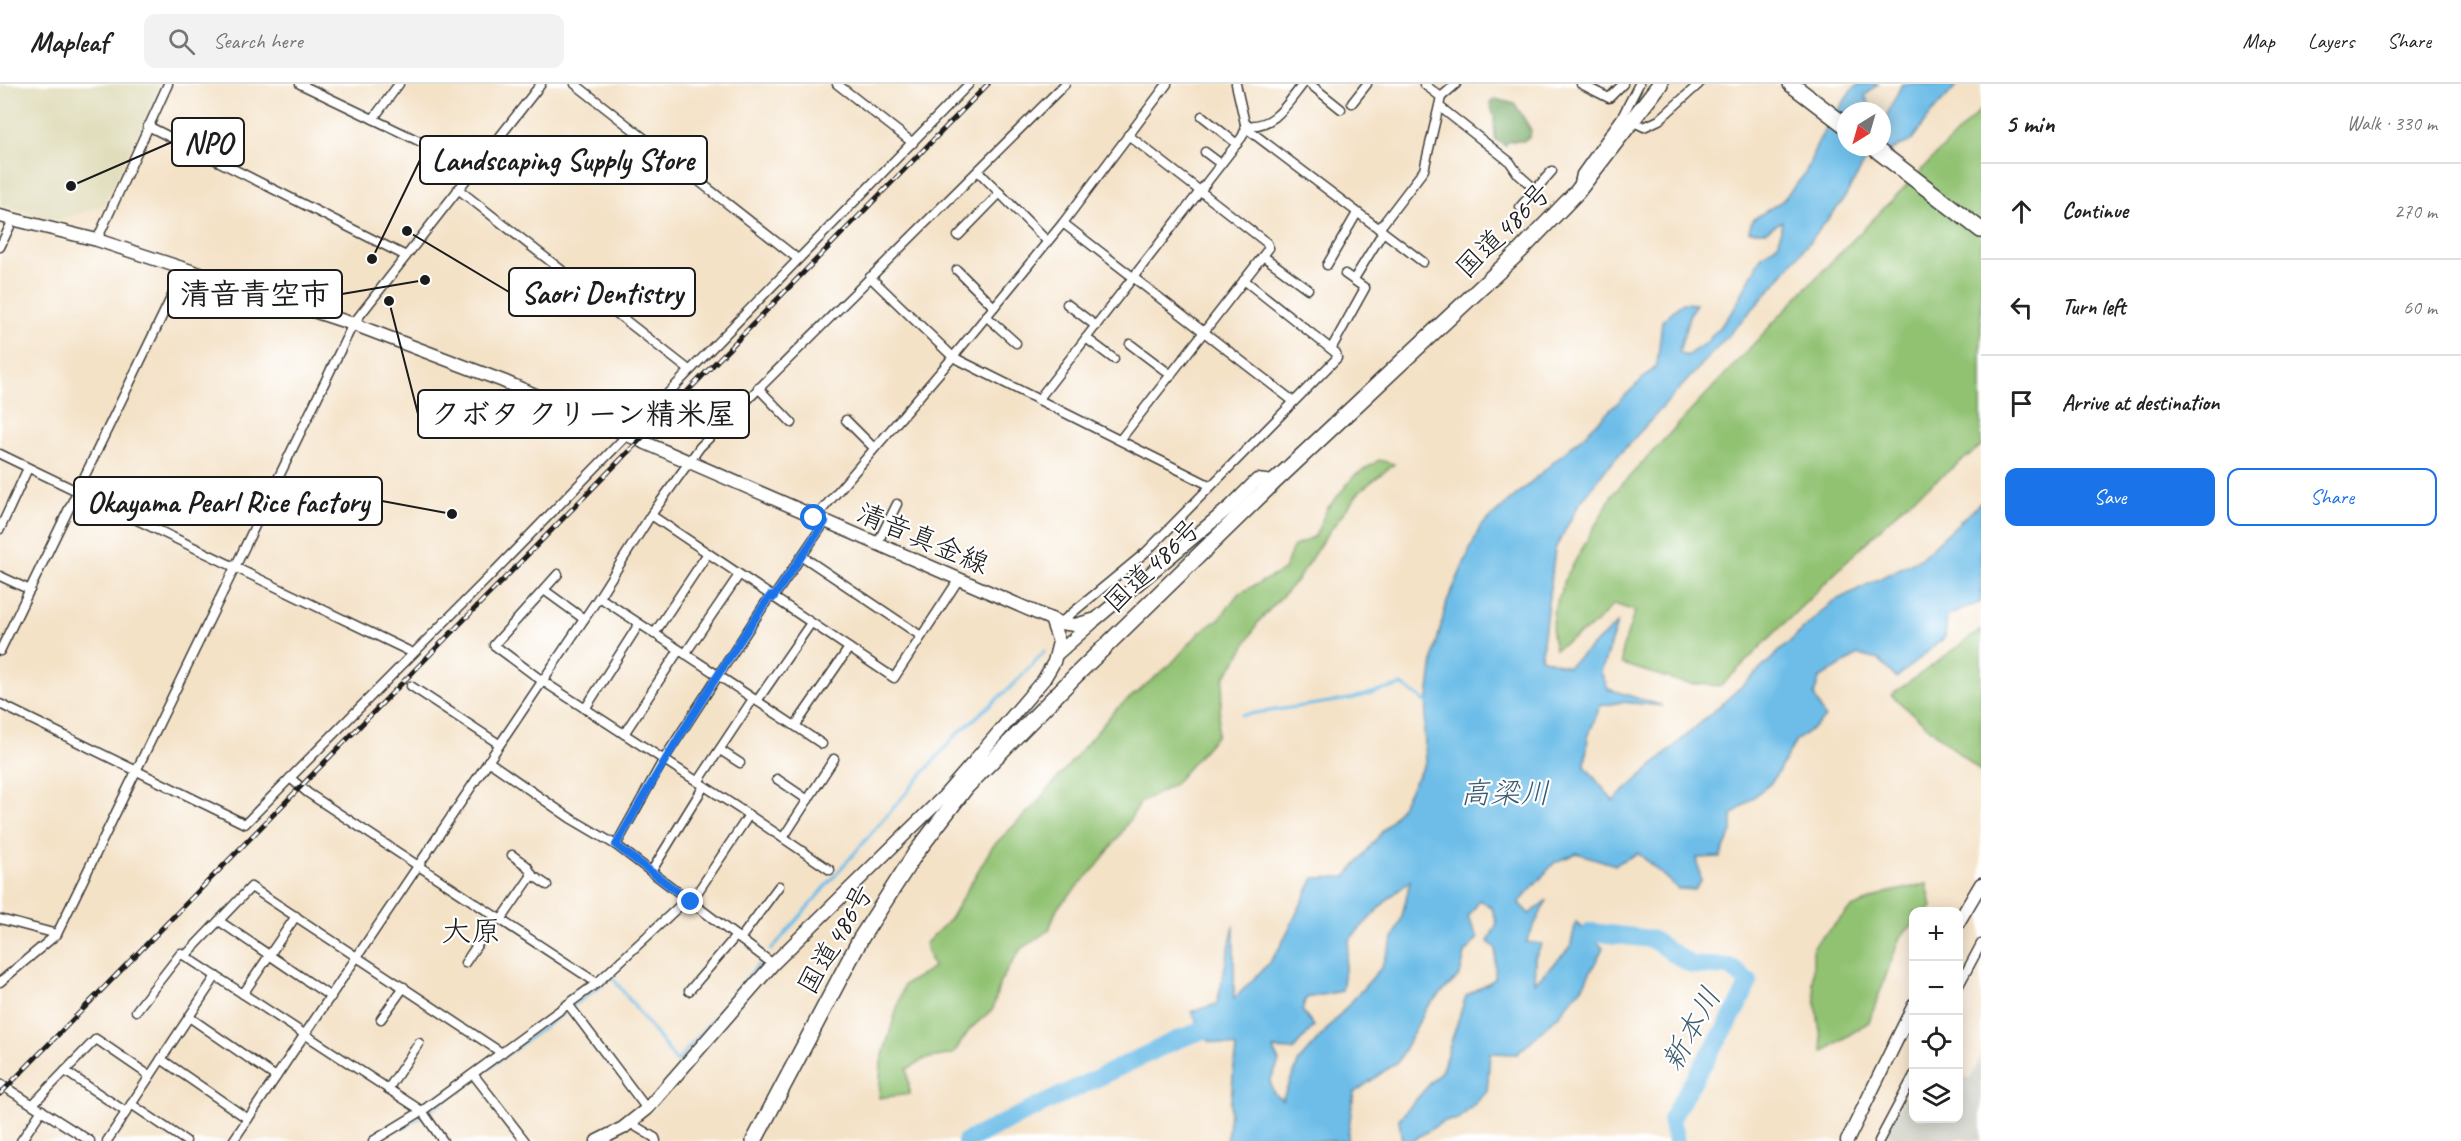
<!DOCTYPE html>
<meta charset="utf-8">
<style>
:root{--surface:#fff;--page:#f2f2f2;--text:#222;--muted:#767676;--line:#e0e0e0;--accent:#1a73e8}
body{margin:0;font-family:Caveat,"Klee One",sans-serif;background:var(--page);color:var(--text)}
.controls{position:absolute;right:18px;bottom:18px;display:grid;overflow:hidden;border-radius:12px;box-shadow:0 3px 15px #0003}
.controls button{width:54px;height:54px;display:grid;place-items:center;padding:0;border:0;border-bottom:2px solid var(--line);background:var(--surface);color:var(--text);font:30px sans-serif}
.compass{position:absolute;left:1837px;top:18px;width:54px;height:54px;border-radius:50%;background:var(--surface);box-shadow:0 3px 15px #0003;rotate:217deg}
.stop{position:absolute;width:18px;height:18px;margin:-14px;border:4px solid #1a73e8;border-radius:50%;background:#fff}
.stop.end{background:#1a73e8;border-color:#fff;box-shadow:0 2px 6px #0008}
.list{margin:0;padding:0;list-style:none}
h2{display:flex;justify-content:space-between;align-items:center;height:78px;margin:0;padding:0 24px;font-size:26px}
h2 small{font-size:20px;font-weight:400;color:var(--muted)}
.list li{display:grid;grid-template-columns:39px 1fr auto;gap:18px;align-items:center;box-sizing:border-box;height:96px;padding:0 24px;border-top:2px solid var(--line)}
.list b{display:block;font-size:22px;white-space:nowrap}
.list em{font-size:20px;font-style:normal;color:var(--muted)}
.actions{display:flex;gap:12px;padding:18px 24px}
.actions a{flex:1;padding:14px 0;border:2px solid var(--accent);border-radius:12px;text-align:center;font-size:21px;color:var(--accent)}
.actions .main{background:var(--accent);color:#fff}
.icon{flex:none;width:33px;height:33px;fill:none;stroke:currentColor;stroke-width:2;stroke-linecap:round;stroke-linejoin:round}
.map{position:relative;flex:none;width:1981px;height:1057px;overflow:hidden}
header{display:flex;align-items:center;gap:36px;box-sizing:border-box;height:84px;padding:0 30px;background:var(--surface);border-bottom:2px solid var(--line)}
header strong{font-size:28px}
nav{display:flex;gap:33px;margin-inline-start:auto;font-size:21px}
.search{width:420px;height:54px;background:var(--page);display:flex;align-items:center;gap:15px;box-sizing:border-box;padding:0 21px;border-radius:12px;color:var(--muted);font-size:22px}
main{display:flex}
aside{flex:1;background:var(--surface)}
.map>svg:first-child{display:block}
</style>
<header>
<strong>Mapleaf</strong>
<div class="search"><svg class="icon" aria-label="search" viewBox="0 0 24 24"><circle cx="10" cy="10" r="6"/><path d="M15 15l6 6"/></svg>Search here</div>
<nav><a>Map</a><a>Layers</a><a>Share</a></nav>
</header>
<main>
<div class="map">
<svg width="1981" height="1057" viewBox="0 0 1981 1057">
<rect width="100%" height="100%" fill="#fff"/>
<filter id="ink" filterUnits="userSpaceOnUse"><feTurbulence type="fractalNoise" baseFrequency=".0167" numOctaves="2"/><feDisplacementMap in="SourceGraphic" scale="12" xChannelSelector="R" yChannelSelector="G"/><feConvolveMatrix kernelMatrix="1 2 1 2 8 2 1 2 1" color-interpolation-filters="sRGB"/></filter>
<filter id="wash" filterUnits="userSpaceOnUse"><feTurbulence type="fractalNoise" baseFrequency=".008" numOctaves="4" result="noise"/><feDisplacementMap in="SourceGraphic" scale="24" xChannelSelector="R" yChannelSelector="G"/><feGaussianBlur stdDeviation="1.35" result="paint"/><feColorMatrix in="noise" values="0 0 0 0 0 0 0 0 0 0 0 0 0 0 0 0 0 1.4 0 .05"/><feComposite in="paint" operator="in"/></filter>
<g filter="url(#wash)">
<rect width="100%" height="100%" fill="#f4e2c7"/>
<!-- built -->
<polygon fill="#e0ddbb" points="0,0 161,0 104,121 57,136 0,121"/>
<!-- industrial -->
<polygon fill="#c4c6b9" points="1981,972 1981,1057 1955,1055 1954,1057 1897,1057 1886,1050 1913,997 1914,1034 1958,1034 1959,989 1970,995"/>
<!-- green -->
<g fill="#91c272" stroke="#566f47" stroke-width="1.5">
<polygon points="1981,25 1981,362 1903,422 1721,602 1684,599 1622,580 1622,566 1635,527 1614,520 1593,542 1555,565 1552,552 1553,529 1566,493 1613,410 1804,206"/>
<polygon points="1379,376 1394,380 1360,407 1323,456 1298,495 1259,537 1239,572 1224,594 1217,651 1173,701 1140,719 1120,751 1097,782 1057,824 1049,846 1020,866 1000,898 993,925 970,945 953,970 925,975 907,985 910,1010 879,1014 881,978 904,901 933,884 925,860 950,835 992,763 1036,720 1115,626 1171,580 1200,548 1220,534 1238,510 1284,486 1293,463 1315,452 1327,425 1354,392"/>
<polygon points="1981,546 1981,688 1891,611"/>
<polygon points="1927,800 1932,823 1928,827 1914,828 1913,841 1900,853 1869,938 1823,968 1813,901 1813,862 1850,825 1886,809"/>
</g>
<!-- forest -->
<polygon fill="#74a864" stroke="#486240" stroke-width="1.5" points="1495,15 1515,20 1531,46 1530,53 1523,57 1509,57 1505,62 1495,55 1494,33 1490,19"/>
<!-- water -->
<path fill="#6dbde8" stroke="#446c82" stroke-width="1.5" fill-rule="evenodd" d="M1859,0H1878L1865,12L1869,19V27H1846V63H1882V41L1902,0H1958L1929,32L1911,57L1865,78L1842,118L1769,207L1606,385L1579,420L1555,465L1541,574L1568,583L1617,540L1601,588L1608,605L1663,622L1622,618L1600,622L1588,653L1585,682L1613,717L1753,592L1832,518L1921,474L1981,418V518L1947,532L1945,553L1896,594L1879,576L1858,571L1819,595L1814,611L1825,634L1796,657L1772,698L1732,731V748L1720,773L1697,774L1701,797L1695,806L1678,805L1638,769L1615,781L1577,769L1554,779L1519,819L1529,830L1547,816L1526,858L1542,860L1535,873L1534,899L1570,864L1576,838L1603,864L1583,902L1558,932L1517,970L1490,969L1487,1008L1459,1035L1442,1038L1412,1057H1402L1399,1035L1442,986L1466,912L1495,895L1496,864L1488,858L1497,839L1492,824L1480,816L1468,833L1478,854L1465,869L1460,891L1427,923L1398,977L1354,1009L1347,1057H1227L1236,963L1209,957L1191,928L1217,920L1234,841V915L1270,878L1280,863L1314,794L1346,793L1397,729L1426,677L1424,645L1434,569L1447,518L1480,443L1581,354L1657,281L1662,237L1682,219L1696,220L1689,232L1679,268L1686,272L1707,258L1733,227L1761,173L1779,158L1782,137L1766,147H1749L1752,136L1782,117L1805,90L1819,56L1851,7ZM1410,797L1402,833L1381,884L1299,977L1282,1016L1273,1008L1270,997L1279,978L1273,965L1293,966L1314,942L1302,926L1306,914L1342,907L1349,856L1388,815Z"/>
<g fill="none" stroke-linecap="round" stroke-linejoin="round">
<!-- stream -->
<g stroke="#6dbde8" stroke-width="3">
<polyline points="1242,631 1350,615 1402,601 1429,620"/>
<polyline points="771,866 956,651 1013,601 1045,567"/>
<polyline points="403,1044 433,1025 612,893 677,978 758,881"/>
</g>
<!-- river -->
<g stroke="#6dbde8" stroke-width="18">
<path d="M1577,872L1591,848L1651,855L1692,881L1730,883L1749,898C1728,947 1695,989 1671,1036L1676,1057"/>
<polyline points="966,1057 1174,957 1225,938"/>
</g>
</g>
</g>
<g filter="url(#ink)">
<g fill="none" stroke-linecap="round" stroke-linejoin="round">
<!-- street casing -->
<g stroke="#3c3a36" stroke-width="11">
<g id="street">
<polyline points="300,0 475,84"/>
<polyline points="575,0 798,175"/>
<polyline points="837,0 913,59"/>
<polyline points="1310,0 1341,25"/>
<polyline points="1424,0 1441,13 1456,0"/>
<polyline points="1581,0 1609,14 1623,0"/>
<polyline points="1352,19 1367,0"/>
<polyline points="1440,23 1510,78 1518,90 1535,105"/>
<polyline points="1202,32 1237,60"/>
<polyline points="373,35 399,0"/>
<polyline points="1632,37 1644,43 1659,36 1699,0"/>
<path d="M1245,41C1274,45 1287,20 1303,0"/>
<polyline points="148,42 406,172"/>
<polyline points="1246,44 1423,178"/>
<polyline points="1205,68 1221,80"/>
<polyline points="978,87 1047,157"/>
<polyline points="1579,99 1581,90 1623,31 1639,0"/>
<polyline points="458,105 689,286"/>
<polyline points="1520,123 1552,87"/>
<polyline points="1063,139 1293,317"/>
<polyline points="1379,145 1424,86 1441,13"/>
<polyline points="958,152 1000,109"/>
<polyline points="97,156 168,0"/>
<polyline points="0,163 13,136"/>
<polyline points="1263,172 1308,205"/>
<polyline points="1327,181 1357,129"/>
<polyline points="957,186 994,223"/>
<polyline points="870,193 953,273 1211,402"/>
<polyline points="1354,195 1383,148"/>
<polyline points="1067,220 1096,242"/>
<polyline points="986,232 1016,259"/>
<polyline points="1086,254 1114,275"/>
<polyline points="1130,260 1171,291"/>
<polyline points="1331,265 1365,204 1345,190"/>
<polyline points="758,304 792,339"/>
<polyline points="1038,316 1242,53 1246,44 1236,0"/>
<polyline points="846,336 873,363"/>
<polyline points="1120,356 1269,164 1267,159 1128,51"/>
<polyline points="0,370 413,569"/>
<polyline points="651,431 894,594 959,495"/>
<polyline points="815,434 953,273 1063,139 1167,0"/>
<polyline points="0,445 28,384"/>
<polyline points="877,460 897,420"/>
<polyline points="802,472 921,552"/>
<polyline points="558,490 494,561 541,596 749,731 691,818"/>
<polyline points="0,492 30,506"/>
<polyline points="544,506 584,535"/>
<polyline points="599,513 795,642 849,564"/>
<polyline points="773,514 825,438"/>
<polyline points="1060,539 1146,468 1337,274 1336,269 1244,196"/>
<polyline points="654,550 708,469"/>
<polyline points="0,567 185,185"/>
<polyline points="685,570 739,491"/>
<polyline points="411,602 499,660"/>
<polyline points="757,617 811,539"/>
<polyline points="0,620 245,740 290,694 308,709 417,781 597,899"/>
<polyline points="585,625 639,540"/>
<polyline points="795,642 822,660"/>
<polyline points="624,650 679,566"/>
<polyline points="720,666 740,679"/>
<polyline points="488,677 570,734 616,761 773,880"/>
<polyline points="290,694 487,495 969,0"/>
<polyline points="777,695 808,716"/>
<polyline points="698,698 753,615"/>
<polyline points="749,731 830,786"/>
<polyline points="783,754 834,675"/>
<polyline points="616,761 664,675 770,512"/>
<polyline points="512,771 527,782 532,791"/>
<polyline points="651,788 704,702"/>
<polyline points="0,835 57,850"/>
<polyline points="501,836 532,791 547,801"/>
<polyline points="219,837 331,913"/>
<polyline points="740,855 779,802"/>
<polyline points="465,879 496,833"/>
<polyline points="0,898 57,850 353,240 541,0"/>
<polyline points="1958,903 1981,860"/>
<polyline points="689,907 736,852"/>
<polyline points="243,910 296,832"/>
<polyline points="568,920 647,1025"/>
<polyline points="136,927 181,869 185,872"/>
<polyline points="189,933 276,993"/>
<polyline points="381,935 404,903"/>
<polyline points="161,975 248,1035"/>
<polyline points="65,987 126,1028"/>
<polyline points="473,990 525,1057"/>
<polyline points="0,1000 90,1057"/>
<polyline points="388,1005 419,959"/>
<polyline points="33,1020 96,955 150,992"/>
<polyline points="131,1020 186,1057"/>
<polyline points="630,1039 655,1054 656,1057"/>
<polyline points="21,1057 42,1026"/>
<polyline points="107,1057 216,892"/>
<polyline points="233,1057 599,513 651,431 700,363 1065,0"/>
<polyline points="373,1057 422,1027 597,899 687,815"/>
<polyline points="443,1057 422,1027 185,872 251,803 502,969"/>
<polyline points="1879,1057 1914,991"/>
</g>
</g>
<!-- secondary casing -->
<g stroke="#3c3a36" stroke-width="15">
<g id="secondary">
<polyline points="0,132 97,156 185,185 353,240 503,297 1060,539 1075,541 1096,535 1231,422 1257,396 1274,398"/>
<polyline points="1057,570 1093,538"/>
<polyline points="945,711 971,681"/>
<polyline points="1958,839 1981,800"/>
<polyline points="597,1057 623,1044 647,1025 773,880 942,714 966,703 975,676 1044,595 1054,578 1059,558 1051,535"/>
<polyline points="1847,1057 1914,921"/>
</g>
</g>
<!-- highway casing -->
<g stroke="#3c3a36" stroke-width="18">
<g id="highway">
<polyline points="1791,0 1846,42"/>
<polyline points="1873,63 1981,146"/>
<polyline points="754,1057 861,854 915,770 966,703 1076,591 1274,398 1520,167 1577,108 1660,0"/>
</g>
</g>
<!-- street -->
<use href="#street" stroke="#fff" stroke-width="8"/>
<!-- secondary -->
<use href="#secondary" stroke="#fff" stroke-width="12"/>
<!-- highway -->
<use href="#highway" stroke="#fff" stroke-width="15"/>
<!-- rail casing -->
<g stroke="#1c1c1c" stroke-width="5">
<polyline id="rail" points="0,1010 988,0"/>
</g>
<!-- rail -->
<use href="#rail" stroke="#fff" stroke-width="3" stroke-dasharray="9" stroke-linecap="butt"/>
</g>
</g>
<g fill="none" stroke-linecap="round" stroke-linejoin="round" filter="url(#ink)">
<!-- route -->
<path stroke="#1a73e8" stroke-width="8" d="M691,818L616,761C664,675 715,593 770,512L773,514L825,438L814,434"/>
</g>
<g text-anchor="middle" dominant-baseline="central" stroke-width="4.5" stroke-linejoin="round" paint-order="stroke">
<!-- street labels -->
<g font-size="28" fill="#1c1c1c" stroke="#fff">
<text transform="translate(1503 146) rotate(-45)">国道486号</text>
<text transform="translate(923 454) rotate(23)">清音真金線</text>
<text transform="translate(1152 481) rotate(-44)">国道486号</text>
<text transform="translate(835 855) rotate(-60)">国道486号</text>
</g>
<!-- water labels -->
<g font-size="30" font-style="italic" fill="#3c5c6e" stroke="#fff">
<text x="1505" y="709">高梁川</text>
<text transform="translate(1691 945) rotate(-61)">新本川</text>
</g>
<!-- neighbourhood labels -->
<g font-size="30" fill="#1c1c1c" stroke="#fff">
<text x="471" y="847">大原</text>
</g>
</g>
<!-- callouts -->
<path fill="none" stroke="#1c1c1c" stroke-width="2" d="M71 102L172 58M372 175L420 76M407 147L509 208M425 196L342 210M389 217L418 330M452 430L382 417"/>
<g fill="#1c1c1c" stroke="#fff" stroke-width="2">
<circle cx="71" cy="102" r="6"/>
<circle cx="372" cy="175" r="6"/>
<circle cx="407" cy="147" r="6"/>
<circle cx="425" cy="196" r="6"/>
<circle cx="389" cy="217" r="6"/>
<circle cx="452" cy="430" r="6"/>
</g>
<g fill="#fff" stroke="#1c1c1c" stroke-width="2">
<rect x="172" y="34" width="72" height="48" rx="6"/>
<rect x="420" y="52" width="287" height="48" rx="6"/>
<rect x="509" y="184" width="186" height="48" rx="6"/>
<rect x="168" y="186" width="174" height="48" rx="6"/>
<rect x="418" y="306" width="331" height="48" rx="6"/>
<rect x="74" y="393" width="308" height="48" rx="6"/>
</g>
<g font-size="30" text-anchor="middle" font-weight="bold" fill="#1c1c1c">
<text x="208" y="69">NPO</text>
<text x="563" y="86">Landscaping Supply Store</text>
<text x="602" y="219">Saori Dentistry</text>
<text x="255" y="220">清音青空市</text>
<text x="583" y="340">クボタ クリーン精米屋</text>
<text x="228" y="428">Okayama Pearl Rice factory</text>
</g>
</svg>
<div class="controls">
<button>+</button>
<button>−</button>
<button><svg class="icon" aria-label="locate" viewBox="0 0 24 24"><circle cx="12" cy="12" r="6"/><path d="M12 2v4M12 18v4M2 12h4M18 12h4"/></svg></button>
<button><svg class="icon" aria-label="layers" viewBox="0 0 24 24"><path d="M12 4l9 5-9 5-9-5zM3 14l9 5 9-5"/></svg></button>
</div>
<svg class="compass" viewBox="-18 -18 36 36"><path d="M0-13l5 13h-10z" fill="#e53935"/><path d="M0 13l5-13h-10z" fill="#767676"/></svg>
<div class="stop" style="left:814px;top:434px"></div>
<div class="stop end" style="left:691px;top:818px"></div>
</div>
<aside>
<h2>5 min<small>Walk · 330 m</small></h2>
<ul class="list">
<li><svg class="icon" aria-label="ahead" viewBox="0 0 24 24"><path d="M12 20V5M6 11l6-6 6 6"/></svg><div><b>Continue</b></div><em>270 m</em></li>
<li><svg class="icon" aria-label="left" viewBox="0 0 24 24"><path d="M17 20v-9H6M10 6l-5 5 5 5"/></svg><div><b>Turn left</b></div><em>60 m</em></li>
<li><svg class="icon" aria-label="arrive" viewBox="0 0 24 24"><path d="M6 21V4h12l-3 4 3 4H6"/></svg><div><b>Arrive at destination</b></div></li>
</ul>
<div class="actions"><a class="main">Save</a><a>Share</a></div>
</aside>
</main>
